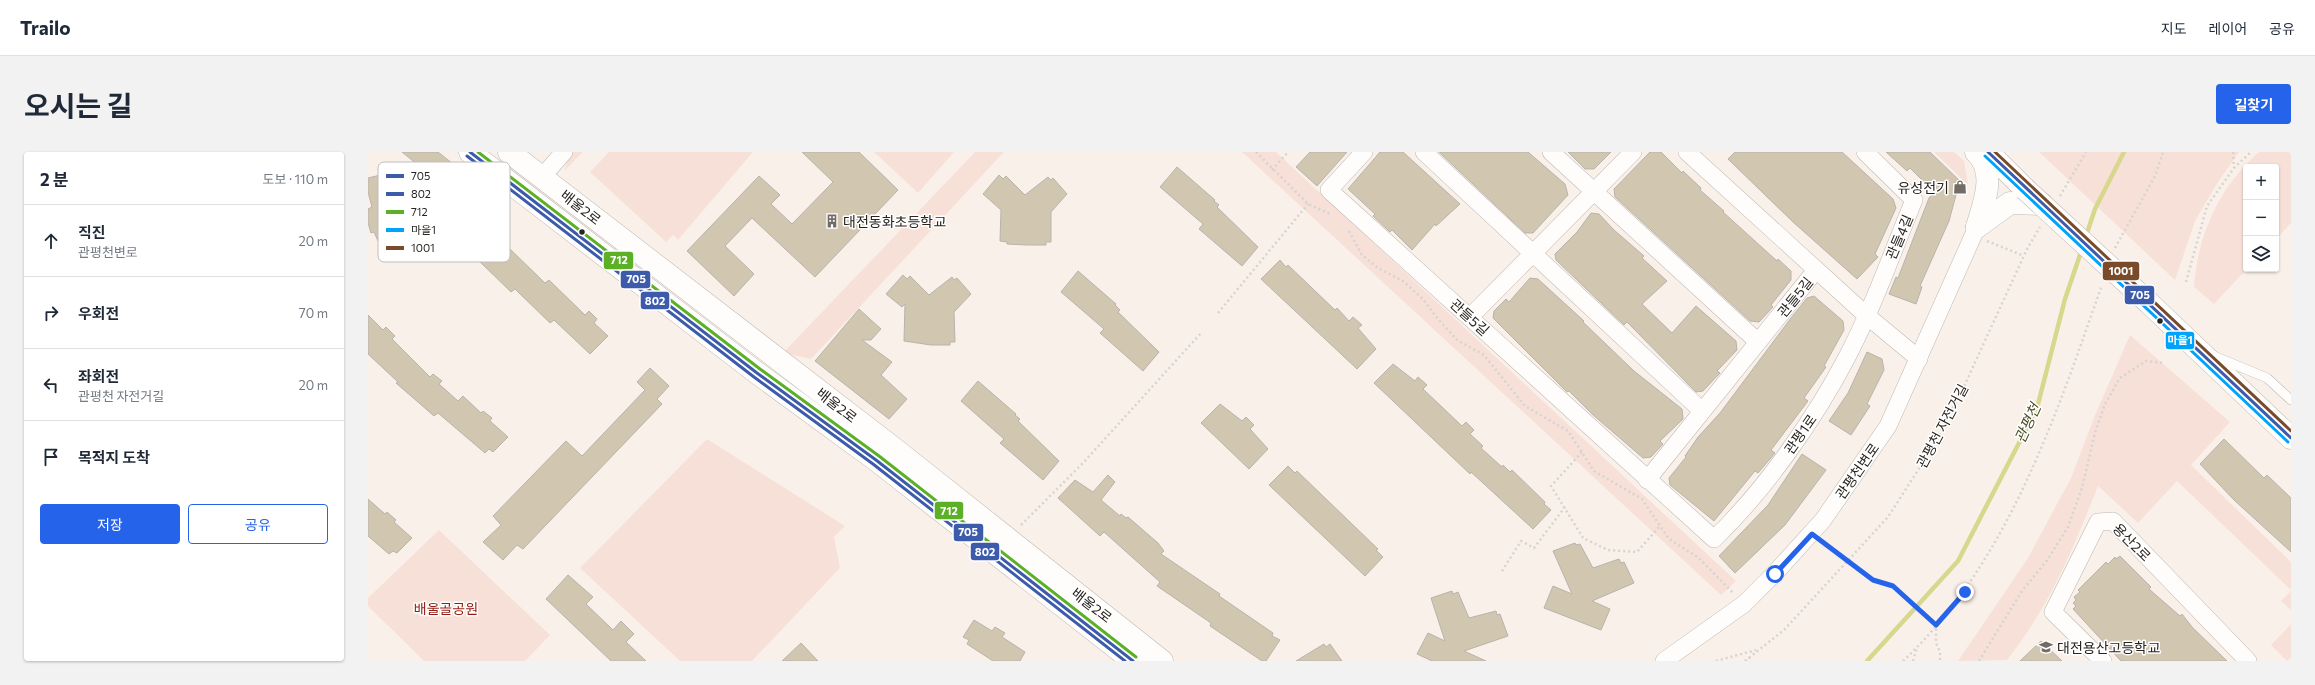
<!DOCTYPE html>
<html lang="ko">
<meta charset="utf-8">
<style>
:root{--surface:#fff;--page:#f2f2f3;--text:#1f2937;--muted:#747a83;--line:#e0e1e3;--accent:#2563eb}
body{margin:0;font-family:Commissioner,"Noto Sans KR",sans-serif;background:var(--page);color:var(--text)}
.controls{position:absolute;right:12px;top:12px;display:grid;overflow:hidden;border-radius:4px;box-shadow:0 1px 3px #0004}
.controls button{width:36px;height:36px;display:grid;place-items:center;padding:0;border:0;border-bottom:1px solid var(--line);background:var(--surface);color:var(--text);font:20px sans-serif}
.stop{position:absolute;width:12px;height:12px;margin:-9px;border:3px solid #2563eb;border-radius:50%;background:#fff}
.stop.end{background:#2563eb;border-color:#fff;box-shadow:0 1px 4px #0008}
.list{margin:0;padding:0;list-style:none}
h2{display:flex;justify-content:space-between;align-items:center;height:52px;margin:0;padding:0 16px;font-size:17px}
h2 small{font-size:13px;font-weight:400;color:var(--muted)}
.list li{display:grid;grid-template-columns:26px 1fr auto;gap:12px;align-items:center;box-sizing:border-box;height:72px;padding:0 16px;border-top:1px solid var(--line)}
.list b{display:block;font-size:15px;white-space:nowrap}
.list p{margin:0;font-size:13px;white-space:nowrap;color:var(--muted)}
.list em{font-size:13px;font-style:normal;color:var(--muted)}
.actions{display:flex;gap:8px;padding:12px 16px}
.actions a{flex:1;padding:9px 0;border:1px solid var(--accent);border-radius:4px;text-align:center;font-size:14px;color:var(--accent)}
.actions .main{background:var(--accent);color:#fff}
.icon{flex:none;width:22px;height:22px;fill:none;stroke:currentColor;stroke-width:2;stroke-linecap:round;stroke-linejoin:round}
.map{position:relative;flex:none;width:1923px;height:509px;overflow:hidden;border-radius:4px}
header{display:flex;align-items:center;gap:24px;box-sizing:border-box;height:56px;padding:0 20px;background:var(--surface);border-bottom:1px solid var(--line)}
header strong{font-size:19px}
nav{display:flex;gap:22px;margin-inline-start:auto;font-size:14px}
.intro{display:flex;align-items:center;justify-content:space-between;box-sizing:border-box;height:96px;padding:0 24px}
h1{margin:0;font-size:28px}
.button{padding:10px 18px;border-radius:4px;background:var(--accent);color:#fff;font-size:14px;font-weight:700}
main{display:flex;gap:24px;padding:0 24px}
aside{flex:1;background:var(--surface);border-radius:4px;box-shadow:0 1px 3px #0004}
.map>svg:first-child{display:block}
</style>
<header>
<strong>Trailo</strong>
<nav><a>지도</a><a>레이어</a><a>공유</a></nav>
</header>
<div class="intro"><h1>오시는 길</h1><a class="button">길찾기</a></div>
<main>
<aside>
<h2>2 분<small>도보 · 110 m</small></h2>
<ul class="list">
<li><svg class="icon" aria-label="ahead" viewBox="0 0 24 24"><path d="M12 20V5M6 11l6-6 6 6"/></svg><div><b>직진</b><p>관평천변로</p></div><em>20 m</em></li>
<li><svg class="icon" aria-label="right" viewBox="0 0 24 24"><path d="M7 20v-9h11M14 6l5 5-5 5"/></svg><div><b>우회전</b></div><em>70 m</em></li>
<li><svg class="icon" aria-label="left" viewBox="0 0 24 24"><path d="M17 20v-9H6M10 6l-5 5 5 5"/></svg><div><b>좌회전</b><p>관평천 자전거길</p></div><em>20 m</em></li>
<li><svg class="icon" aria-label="arrive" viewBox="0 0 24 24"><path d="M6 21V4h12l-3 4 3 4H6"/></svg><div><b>목적지 도착</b></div></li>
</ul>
<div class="actions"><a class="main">저장</a><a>공유</a></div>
</aside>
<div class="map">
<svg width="1923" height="509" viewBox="0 0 1923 509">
<rect width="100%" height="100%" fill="#f9f1e9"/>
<!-- green -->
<g fill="#f7e0d8">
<polygon points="205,0 215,0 196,19 201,5"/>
<polygon points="241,0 385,0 310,88 305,83 298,90 222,20"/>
<polygon points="506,0 586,0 550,41"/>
<polygon points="607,0 636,0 443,207 415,201"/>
<polygon points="874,0 908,0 1368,429 1353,443"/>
<polygon points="1566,0 1586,0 1596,9 1600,33"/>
<polygon points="1671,0 1871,0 1850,30 1827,69 1807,128"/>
<path d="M1891,0H1923V71L1908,87V15H1878L1879,117L1846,152L1826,135C1830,82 1851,35 1891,0Z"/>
<path d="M1762,183L1862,270L1823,313L1923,410V438L1809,329L1770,371L1730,334C1704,399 1683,452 1639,508L1590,509L1660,406L1703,326L1727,263Z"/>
<polygon points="339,287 477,374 466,385 472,416 384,509 312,509 212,416"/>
<polygon points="71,378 182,483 157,509 56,509 0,454 0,446"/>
<polygon points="1923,439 1923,458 1913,449"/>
<polygon points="1923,472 1923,506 1919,509 1903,493"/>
</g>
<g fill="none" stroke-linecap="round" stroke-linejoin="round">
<!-- stream -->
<g stroke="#d8d78e" stroke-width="4.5">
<polyline points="1718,84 1727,57 1756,0"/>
<polyline points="1499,509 1590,409 1669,256 1697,147 1714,97"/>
</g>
</g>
<!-- building -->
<g fill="#d1c7b0" stroke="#b8b3ac">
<polygon points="34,0 70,0 94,19 81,38"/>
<polygon points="434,0 491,0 530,38 447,125 384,66 357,94 386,122 366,144 319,99 391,24 412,43 403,52 424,72 465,30"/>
<polygon points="942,0 979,0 949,34 928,15"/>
<polygon points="1012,0 1035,0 1092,52 1068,74 1067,72 1044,98 1024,78 1022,80 1005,64 1007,62 980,37"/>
<polygon points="1071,0 1160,0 1197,32 1200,43 1165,81 1157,81"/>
<polygon points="1200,0 1243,0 1226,17 1217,17"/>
<polygon points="1282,0 1293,0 1314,21 1315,19 1333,36 1332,38 1356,59 1355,60 1409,109 1410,107 1423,119 1423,128 1403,153 1405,155 1391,170 1382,169 1247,45 1246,37"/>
<polygon points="1367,0 1474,0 1525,47 1528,56 1507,102 1510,105 1489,127 1425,70 1360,7"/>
<polygon points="1518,0 1562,0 1597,34 1588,43 1581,69 1552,134 1554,135 1548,152 1521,142 1528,125 1530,126 1561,46 1566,40 1542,16 1539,19"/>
<polygon points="809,15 847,48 846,49 851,53 849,55 890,95 874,114 831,77 835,72 792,35"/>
<polygon points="21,21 30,47 55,38 63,58 57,60 59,64 34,73 37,80 10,89 6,80 3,81 0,71 0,57 4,55 0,40 0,26"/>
<polygon points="631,23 635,27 638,24 657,43 680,25 683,28 685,26 699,42 683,60 683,90 678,90 678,93 659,93 639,92 639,90 632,89 633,58 615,42"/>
<polygon points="1223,61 1231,62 1246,78 1276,104 1274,106 1299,129 1274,152 1304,181 1328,154 1368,189 1369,198 1349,219 1352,221 1335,239 1328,240 1259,170 1256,173 1188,108 1187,102 1209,80"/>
<polygon points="125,88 138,100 142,97 177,131 181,128 217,163 221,159 229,167 226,171 240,184 222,202 186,168 182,171 147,137 143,140 108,106"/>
<polygon points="912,108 918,115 920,113 967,158 969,156 981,169 985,165 994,173 990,176 1008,197 989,217 893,127"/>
<polygon points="710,119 748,152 747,153 752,158 750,160 791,200 775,219 732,181 736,177 693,140"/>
<polygon points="535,123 539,127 542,124 561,143 584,125 586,128 589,126 603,142 586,160 587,190 582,190 582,193 563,193 536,189 537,152 534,155 518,142"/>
<polygon points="1162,126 1170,127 1216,169 1215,170 1266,219 1314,257 1315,267 1292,289 1295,292 1283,305 1275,306 1224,262 1201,239 1199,240 1125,166 1126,159 1138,147 1141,150"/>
<polygon points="1446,144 1475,169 1476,178 1456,214 1458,215 1436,246 1440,249 1403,298 1407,301 1390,321 1387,319 1346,369 1302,333 1301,326 1318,305 1317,304 1330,285 1352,261 1423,166 1439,146"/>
<polygon points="491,157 513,177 503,188 494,188 524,210 513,223 539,247 521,267 447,209"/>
<polygon points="0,163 15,178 18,175 27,184 24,187 62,225 65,222 74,229 71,232 90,249 95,244 113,261 115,259 124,266 122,269 140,285 125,300 121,297 117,301 70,261 66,264 28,231 30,230 0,202"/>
<polygon points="1499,200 1514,207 1516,218 1499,252 1502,254 1483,283 1461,269 1480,241"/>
<polygon points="1025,212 1047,229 1050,225 1059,233 1055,237 1094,274 1098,270 1106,278 1102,282 1115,294 1113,296 1134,315 1135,313 1142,320 1144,318 1177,350 1176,352 1183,358 1165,377 1103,320 1102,322 1006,231"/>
<polygon points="282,216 301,234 289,247 294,252 155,397 149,393 135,408 115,390 133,373 125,364 198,289 214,304 277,238 269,230"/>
<polygon points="610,229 648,262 647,263 652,267 650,269 691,309 675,328 632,291 636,287 593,249"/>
<polygon points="852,252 874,269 878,265 886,273 882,277 900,297 881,317 833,271"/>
<polygon points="1856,287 1896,326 1899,323 1923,346 1923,400 1866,348 1832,312"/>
<polygon points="1434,302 1458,318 1417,373 1367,421 1351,404 1400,353"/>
<polygon points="920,314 927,321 929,319 1010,397 1008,398 1015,405 997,424 901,333"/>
<polygon points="740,323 747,330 733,348 752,364 753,362 758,366 760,365 790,391 796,399 793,402 852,442 851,444 905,481 904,484 912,488 898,509 894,509 842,474 843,471 789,434 792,430 736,380 732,384 690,346 707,328 725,340"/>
<polygon points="0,347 17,362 19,360 28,368 26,370 44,386 29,401 25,399 21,402 0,384"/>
<polygon points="1207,391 1208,393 1212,392 1225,416 1251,407 1253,411 1256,410 1266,431 1224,449 1242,457 1233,478 1176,456 1185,434 1204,442 1185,399"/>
<polygon points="1752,404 1783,435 1781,437 1812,464 1814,462 1824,475 1859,509 1753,509 1705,457 1708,454 1705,451 1708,448 1706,445 1712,440 1710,438 1738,410 1740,412 1747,405 1748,407"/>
<polygon points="200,423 225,445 218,452 245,478 253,469 266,482 258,490 278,509 243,509 178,447"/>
<polygon points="1084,439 1085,442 1090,440 1101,466 1128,459 1129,463 1132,462 1140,484 1096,499 1118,509 1064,509 1049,502 1060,481 1077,489 1063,446"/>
<polygon points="606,468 624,479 627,475 637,481 634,485 657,500 652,509 625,509 599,492 601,488 595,485"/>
<polygon points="1673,489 1694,509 1652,509"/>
<polygon points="433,491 450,509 414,509"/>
<polygon points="956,492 958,495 962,492 974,509 928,509"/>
</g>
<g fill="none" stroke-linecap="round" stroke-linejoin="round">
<!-- service casing -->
<g stroke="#bdb7b1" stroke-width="10">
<polyline id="service" points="1846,204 1899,226 1923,248"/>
</g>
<!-- minor casing -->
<g stroke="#bdb7b1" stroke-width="18">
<g id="minor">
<path d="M996,0L961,38L1346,387C1396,339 1446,268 1478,207C1505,156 1524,101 1546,48L1497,0"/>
<polyline points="1056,0 1334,259"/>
<polyline points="1183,0 1390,190"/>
<polyline points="1319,0 1498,163 1551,207"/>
<polyline points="174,25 196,0"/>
<polyline points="1102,165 1265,0"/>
<polyline points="1279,328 1448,118"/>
<polyline points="1296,509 1376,452 1407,421 1455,368 1520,274 1609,75"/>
<polyline points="1735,509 1685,460 1730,370 1745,369 1880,509"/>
</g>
</g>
<!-- secondary casing -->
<g stroke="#bdb7b1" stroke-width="23">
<g id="secondary">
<polyline points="102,0 389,221 508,308 765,509"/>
<polyline points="141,0 528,298 794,509"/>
<path d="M1608,0C1629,20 1616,51 1609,75"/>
<polyline points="1620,0 1657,37"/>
<polyline points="1609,75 1642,51 1674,52"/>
<polyline points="1781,151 1923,286"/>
</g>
</g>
<!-- path -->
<g stroke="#d6d3d1" stroke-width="2.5" stroke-dasharray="2 3" stroke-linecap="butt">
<polyline points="888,0 940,52 962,62"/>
<polyline points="1865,0 1866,16"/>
<polyline points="904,18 920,0"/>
<polyline points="1692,44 1718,0"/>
<polyline points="981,79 994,103 1010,116 1035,129 1055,147 1069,166 1089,188 1116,203 1157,254 1200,279 1226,319 1274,347 1301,387 1331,406 1366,442"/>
<polyline points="1619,89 1656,104"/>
<polyline points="1747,96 1787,24 1795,0"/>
<polyline points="1818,130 1839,54 1866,16 1883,0"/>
<polyline points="850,161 940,52"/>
<polyline points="1214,300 1183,334 1215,386 1240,398 1269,400 1292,374"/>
<polyline points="653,373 715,311 834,180"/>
<polyline points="1455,391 1505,428 1525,434 1568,473 1568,491 1572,500 1572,509"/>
<polyline points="1134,419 1153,389 1166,396 1197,355"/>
<polyline points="1381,505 1384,509"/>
<polyline points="1348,509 1388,498"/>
<polyline points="1377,509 1416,478 1520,365 1561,301 1593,241 1659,97 1672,75"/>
<path d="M1535,509C1640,410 1687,266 1734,133"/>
<polyline points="1545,509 1549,496"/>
<polyline points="1611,509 1654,439 1680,407 1700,375 1714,336 1727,281 1737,252 1752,226 1778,209 1797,211"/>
</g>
<!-- service -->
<use href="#service" stroke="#fefdfc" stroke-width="9"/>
<!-- minor -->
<use href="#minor" stroke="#fefdfc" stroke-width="17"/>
<!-- secondary -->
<use href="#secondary" stroke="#fefdfc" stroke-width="22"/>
<!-- secondary-bridge casing -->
<g stroke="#bdb7b1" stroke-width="23" stroke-linecap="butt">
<polyline id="secondary-bridge" points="1657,37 1781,151"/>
</g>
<!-- secondary-bridge -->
<use href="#secondary-bridge" stroke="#fefdfc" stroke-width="22"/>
<!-- bus-1 casing -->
<g stroke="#fff" stroke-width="6">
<g id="bus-1">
<polyline points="102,0 389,221 508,308 765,509"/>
<polyline points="1620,0 1923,286"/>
</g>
</g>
<!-- bus-2 casing -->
<g stroke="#fff" stroke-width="6">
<polyline id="bus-2" points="99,4 386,225 505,312 757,509"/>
</g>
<!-- bus-3 casing -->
<g stroke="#fff" stroke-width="6">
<polyline id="bus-3" points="110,0 392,217 511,304 768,505"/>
</g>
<!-- bus-4 casing -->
<g stroke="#fff" stroke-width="6">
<polyline id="bus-4" points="1617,4 1920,290"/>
</g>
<!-- bus-5 casing -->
<g stroke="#fff" stroke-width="6">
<polyline id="bus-5" points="1627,0 1923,279"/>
</g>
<!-- bus-1 -->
<use href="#bus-1" stroke="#3d5bab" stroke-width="3"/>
<!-- bus-2 -->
<use href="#bus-2" stroke="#3d5bab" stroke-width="3"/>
<!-- bus-3 -->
<use href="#bus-3" stroke="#5bb025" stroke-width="3"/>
<!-- bus-4 -->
<use href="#bus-4" stroke="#00a3fb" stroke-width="3"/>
<!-- bus-5 -->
<use href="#bus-5" stroke="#7a4b2a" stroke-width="3"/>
</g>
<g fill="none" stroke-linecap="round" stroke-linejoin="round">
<!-- route -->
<polyline stroke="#2563eb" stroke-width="5" points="1407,422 1444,382 1505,428 1525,434 1568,473 1597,440"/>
</g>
<!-- icons -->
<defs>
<g id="shop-bare" transform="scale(1.08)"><path d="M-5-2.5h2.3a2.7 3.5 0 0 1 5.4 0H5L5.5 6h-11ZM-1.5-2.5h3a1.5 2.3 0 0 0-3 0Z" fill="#726c66" stroke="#fff" stroke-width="2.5" paint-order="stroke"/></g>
<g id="building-bare" transform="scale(1.08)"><path d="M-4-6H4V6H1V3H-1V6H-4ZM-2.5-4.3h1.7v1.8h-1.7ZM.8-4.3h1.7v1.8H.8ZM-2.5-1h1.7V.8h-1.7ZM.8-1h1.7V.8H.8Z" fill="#726c66" stroke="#fff" stroke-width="2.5" paint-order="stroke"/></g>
<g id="school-bare" transform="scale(1.08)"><path d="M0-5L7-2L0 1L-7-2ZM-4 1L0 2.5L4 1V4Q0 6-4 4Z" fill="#726c66" stroke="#fff" stroke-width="2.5" paint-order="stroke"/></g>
</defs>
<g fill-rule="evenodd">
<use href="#shop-bare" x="1592" y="35"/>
<use href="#building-bare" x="464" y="69"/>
<use href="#school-bare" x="1678" y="495"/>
</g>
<!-- markers -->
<g fill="#29241f" stroke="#fff" stroke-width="1.5">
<circle cx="214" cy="80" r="3.5"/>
<circle cx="1792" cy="169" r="3.5"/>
</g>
<g text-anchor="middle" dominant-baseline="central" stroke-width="3" stroke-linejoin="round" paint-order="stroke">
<!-- poi labels -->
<g font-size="14" fill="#29241f" stroke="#fff" text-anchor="start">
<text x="1581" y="35" text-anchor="end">유성전기</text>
<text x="475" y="69">대전동화초등학교</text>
<text x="1689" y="495">대전용산고등학교</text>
</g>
<!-- street labels -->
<g font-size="14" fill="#29241f" stroke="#fff">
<text transform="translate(213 55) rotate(38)">배울2로</text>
<text transform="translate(1531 85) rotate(-67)">관들4길</text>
<text transform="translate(1427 145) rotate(-51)">관들5길</text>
<text transform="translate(1102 165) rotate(42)">관들5길</text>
<text transform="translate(469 253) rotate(38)">배울2로</text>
<text transform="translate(1574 274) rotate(-62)">관평천 자전거길</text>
<text transform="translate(1432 282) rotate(-55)">관평1로</text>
<text transform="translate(1489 319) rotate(-55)">관평천변로</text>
<text transform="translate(1764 390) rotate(45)">용산2로</text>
<text transform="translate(724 453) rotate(38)">배울2로</text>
</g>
<!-- park labels -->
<g font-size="14" fill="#941e13" stroke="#fff">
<text x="78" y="456">배울골공원</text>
</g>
<!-- water labels -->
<g font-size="15" font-style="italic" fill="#4e4f25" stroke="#fff">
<text transform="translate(1659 271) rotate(-65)">관평천</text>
</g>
</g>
<!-- legend -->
<rect x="10" y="10" width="132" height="100" rx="6" fill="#fff" stroke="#bfbdbc" stroke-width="1"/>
<rect x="18" y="22" width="18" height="4" fill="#3d5bab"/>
<rect x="18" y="40" width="18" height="4" fill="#3d5bab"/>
<rect x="18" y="58" width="18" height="4" fill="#5bb025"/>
<rect x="18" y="76" width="18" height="4" fill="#00a3fb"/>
<rect x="18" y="94" width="18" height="4" fill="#7a4b2a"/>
<g font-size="11" fill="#29241f">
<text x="43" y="28">705</text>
<text x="43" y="46">802</text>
<text x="43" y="64">712</text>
<text x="43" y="82">마을1</text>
<text x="43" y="100">1001</text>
</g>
<g stroke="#fff" stroke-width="1.5">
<rect x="235" y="99" width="31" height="19" rx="4" fill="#5bb025"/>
<rect x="1734" y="109" width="38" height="20" rx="4" fill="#7a4b2a"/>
<rect x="252" y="118" width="31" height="19" rx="4" fill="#3d5bab"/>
<rect x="1756" y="133" width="31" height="20" rx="4" fill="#3d5bab"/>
<rect x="272" y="139" width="30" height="19" rx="4" fill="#3d5bab"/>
<rect x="1797" y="179" width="30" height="19" rx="4" fill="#00a3fb"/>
<rect x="566" y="349" width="30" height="19" rx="4" fill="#5bb025"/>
<rect x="585" y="371" width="31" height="19" rx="4" fill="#3d5bab"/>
<rect x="602" y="390" width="30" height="19" rx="4" fill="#3d5bab"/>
</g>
<g font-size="11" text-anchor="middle" font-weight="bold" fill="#fff">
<text x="251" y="112">712</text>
<text x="1753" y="123">1001</text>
<text x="268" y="131">705</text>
<text x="1772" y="147">705</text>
<text x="287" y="153">802</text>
<text x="1812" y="192">마을1</text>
<text x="581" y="363">712</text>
<text x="600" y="384">705</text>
<text x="617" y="404">802</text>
</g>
</svg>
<div class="controls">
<button>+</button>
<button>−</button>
<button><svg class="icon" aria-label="layers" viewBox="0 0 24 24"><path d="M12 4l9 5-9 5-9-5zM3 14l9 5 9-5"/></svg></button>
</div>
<div class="stop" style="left:1407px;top:422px"></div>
<div class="stop end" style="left:1597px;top:440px"></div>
</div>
</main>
